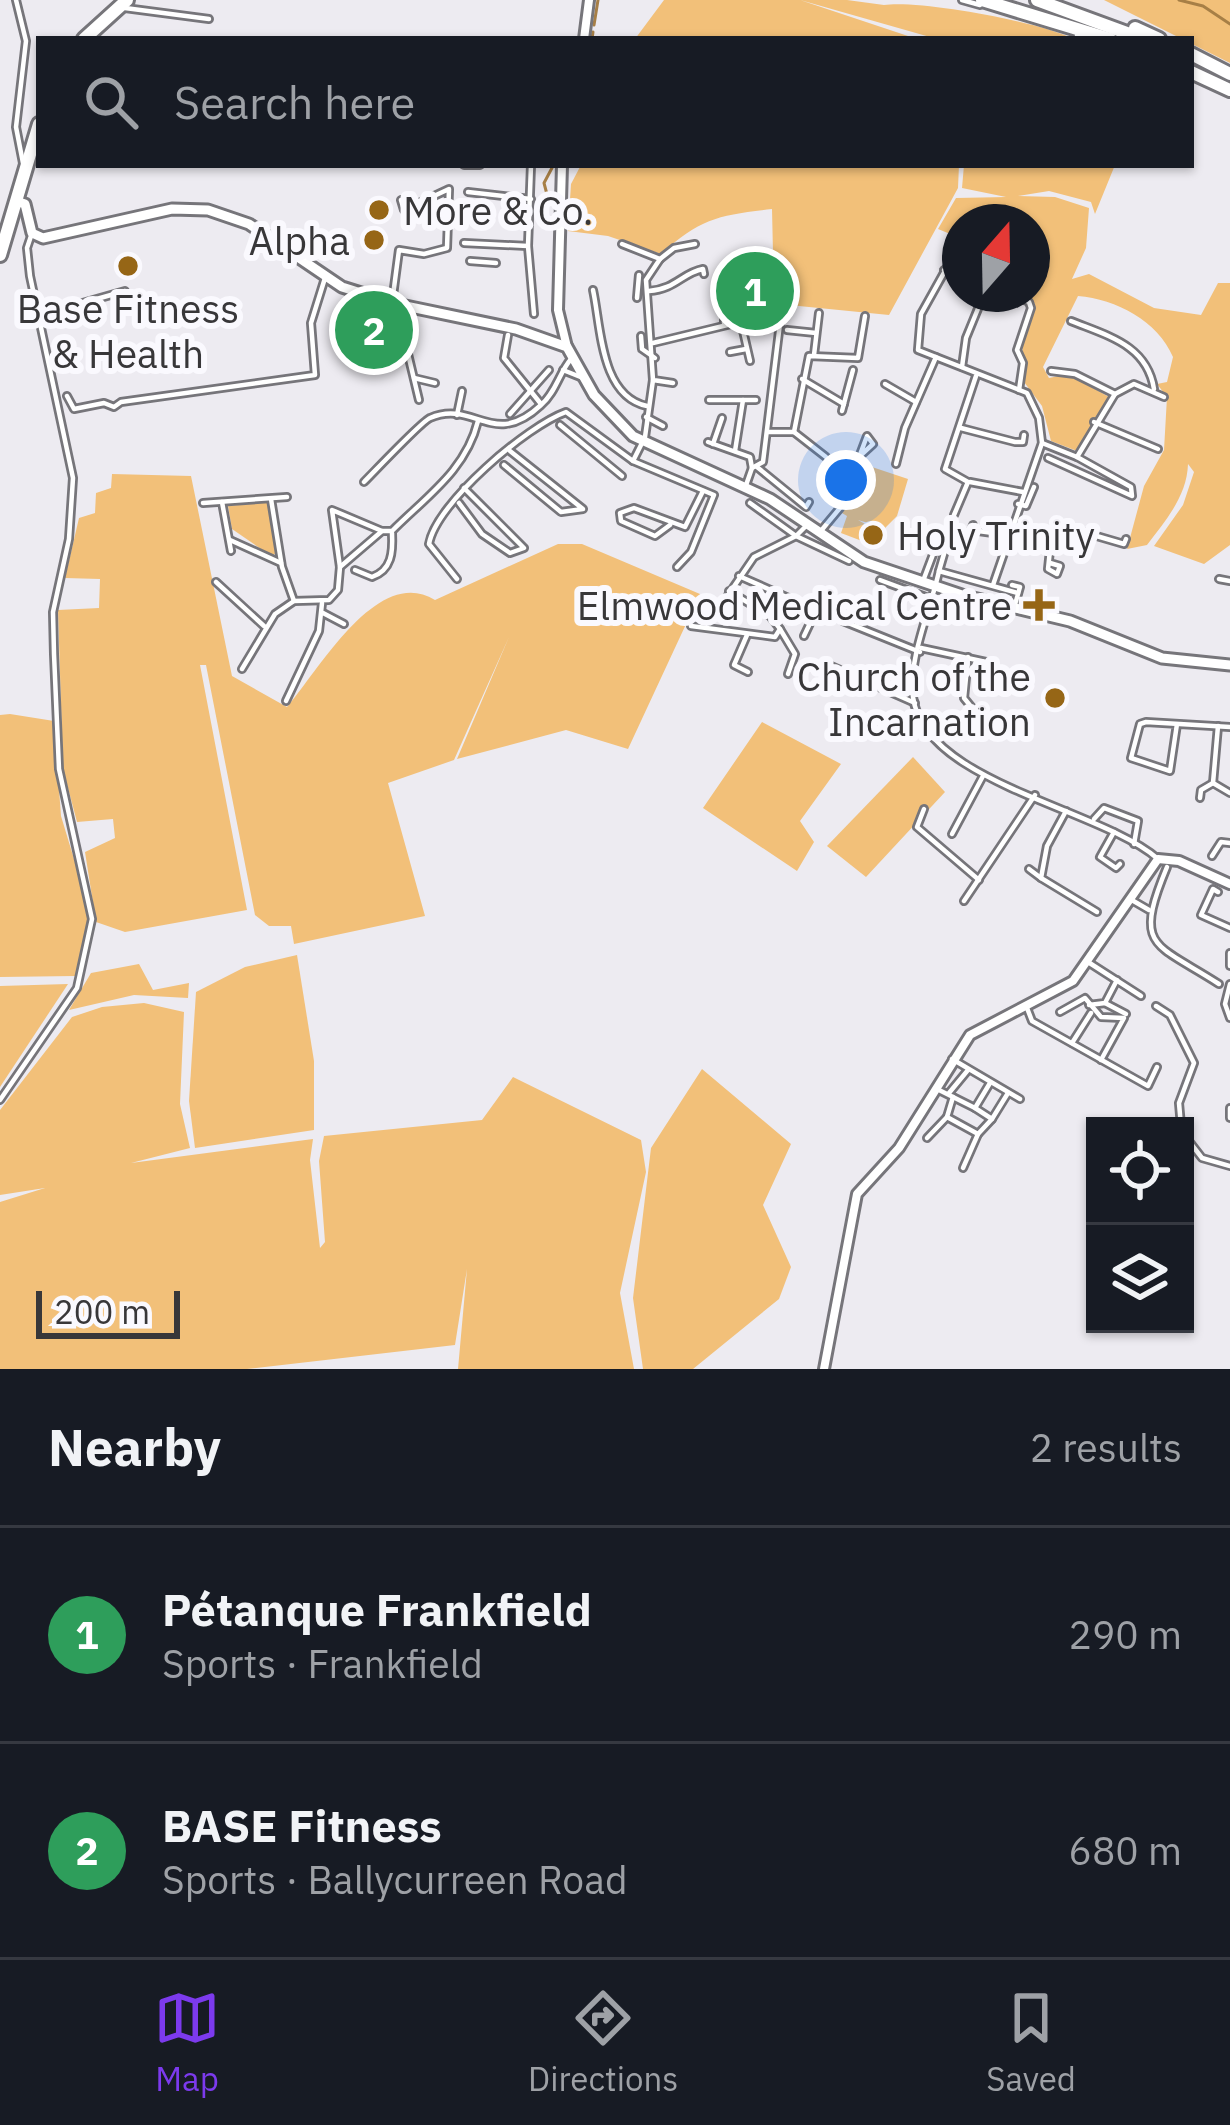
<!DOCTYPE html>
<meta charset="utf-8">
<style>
:root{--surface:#171b24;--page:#242831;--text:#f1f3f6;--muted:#9ea1a6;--line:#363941;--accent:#7c3aed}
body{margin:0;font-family:"IBM Plex Sans",sans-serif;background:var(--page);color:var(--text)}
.controls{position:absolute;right:36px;bottom:36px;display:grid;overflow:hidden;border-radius:0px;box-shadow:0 3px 9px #0004}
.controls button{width:108px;height:108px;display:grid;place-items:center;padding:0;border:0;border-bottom:3px solid var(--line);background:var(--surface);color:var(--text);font:60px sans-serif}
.compass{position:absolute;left:942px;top:204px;width:108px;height:108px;border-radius:50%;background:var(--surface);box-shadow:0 3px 9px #0004;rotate:20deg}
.scale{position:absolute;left:36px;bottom:30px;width:144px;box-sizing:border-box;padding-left:12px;border:6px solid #383739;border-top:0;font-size:33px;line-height:42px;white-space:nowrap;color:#383739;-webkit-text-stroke:9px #faf9fe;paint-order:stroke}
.you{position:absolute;left:846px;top:480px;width:42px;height:42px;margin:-30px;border:9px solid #fff;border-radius:50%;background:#1a73e8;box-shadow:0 0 0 18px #1a73e833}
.badge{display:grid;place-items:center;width:78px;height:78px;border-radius:50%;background:var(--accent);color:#fff;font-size:39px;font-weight:700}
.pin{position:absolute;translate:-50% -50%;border:6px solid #fff;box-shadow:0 3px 12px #0006}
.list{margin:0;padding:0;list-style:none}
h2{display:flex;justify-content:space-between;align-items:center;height:156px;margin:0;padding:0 48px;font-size:51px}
h2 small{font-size:39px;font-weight:400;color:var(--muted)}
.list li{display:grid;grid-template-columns:78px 1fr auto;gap:36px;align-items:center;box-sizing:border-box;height:216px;padding:0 48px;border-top:3px solid var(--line)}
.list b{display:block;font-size:45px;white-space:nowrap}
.list p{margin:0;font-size:39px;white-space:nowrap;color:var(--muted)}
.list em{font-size:39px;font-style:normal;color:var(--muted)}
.icon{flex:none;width:66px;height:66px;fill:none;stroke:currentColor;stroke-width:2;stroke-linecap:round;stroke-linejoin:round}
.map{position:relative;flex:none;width:1230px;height:1369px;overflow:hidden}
.search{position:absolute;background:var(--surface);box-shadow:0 3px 9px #0004;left:36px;right:36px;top:36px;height:132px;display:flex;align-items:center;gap:30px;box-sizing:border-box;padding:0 42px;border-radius:0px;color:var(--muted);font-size:45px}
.sheet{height:588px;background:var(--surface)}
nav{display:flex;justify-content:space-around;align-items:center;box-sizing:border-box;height:168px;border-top:3px solid var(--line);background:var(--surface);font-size:33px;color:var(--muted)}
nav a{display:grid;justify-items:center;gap:6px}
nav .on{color:var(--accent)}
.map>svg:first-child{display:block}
</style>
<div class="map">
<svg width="1230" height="1369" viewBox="0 0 1230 1369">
<rect width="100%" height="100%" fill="#edebf1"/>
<!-- green -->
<g fill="#f2c079">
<path d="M664,0H847L884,5C920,0 1037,21 1074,39H937L800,0L917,39H635Z"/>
<polygon points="1104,0 1230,0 1230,63"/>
<path d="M581,165H959L958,188L889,315L779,304L774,297L772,209C719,215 701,218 661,254L608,236L568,231L571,184Z"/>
<path d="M964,165H1115L1095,214L1091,202L1049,191L1018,196L1055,197L1089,208L1086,248L1072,279L1089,274L1154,308L1201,315L1218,283H1230V545L1204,564L1154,546L1183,505L1194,472L1188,464C1187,496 1166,520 1147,545L1127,549L1144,486L1164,450L1167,397L1157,384L1167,382L1173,357C1158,321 1116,299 1078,296L1043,367L1049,378L1068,374L1109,397L1077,451L1051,441L1042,406L1024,382L1022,340L1035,304L1029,298L1032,222H960V238L938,229L956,198L1006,197L962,188Z"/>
<polygon points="860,463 908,479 897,516 885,528 858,520 867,525 862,541 841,533 847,516 842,513"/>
<path d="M112,474L191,476L232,676L287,707C319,670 378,564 435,600L558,544H582L700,594L628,749L566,730L457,759L509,637L454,760L388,783L425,916L294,944L291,926H269L255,915L206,665H200L247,910L125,932L96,922L85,852L115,838L113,819L77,822L63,769L58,610L99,608L100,579L65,578L79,518L95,513L96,493L111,488Z"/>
<polygon points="267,502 277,553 271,556 232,529 228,506"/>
<polygon points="10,714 54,721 61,816 90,912 75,976 0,977 0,715"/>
<polygon points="762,722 841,764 800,821 814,842 797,871 703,808"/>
<polygon points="913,757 945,792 866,877 827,846"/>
<polygon points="297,955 314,1061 314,1130 195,1148 189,1101 196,992 245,967"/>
<polygon points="139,964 153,990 189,983 188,998 134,995 69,1010 91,973"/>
<polygon points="68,984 0,1087 0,986"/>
<polygon points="144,1003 184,1012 180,1104 190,1148 131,1163 313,1139 310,1160 320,1248 325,1242 319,1161 324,1136 482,1120 513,1077 641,1140 646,1172 620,1293 634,1369 458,1369 467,1269 455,1345 247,1369 0,1369 0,1202 45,1188 0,1195 0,1110 72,1017 102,1007"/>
<polygon points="702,1069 791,1144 763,1205 791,1267 779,1299 693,1369 643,1369 633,1298 651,1148"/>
</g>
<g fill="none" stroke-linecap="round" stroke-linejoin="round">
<!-- stream -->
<g stroke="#a77f46" stroke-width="3">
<polyline points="1179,0 1203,6 1230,24"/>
<polyline points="594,25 598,0"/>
<polyline points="592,39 593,32"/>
<polyline points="549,202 544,183 553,166"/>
</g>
<!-- minor casing -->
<g stroke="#76757a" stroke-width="10">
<g id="minor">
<polyline points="16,0 26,41 16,127 23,163"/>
<polyline points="962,0 980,5"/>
<polyline points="125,8 209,19"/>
<polyline points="1077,35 1088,39"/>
<polyline points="464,165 480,165"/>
<polyline points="531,165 528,246 534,314"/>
<polyline points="468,192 531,199"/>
<polyline points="464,243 528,246"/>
<polyline points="622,244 660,259 646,280 653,380 673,383"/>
<polyline points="960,244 921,314 918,350 1027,393 1039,418 1042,443 993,585"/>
<polyline points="660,259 674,248 695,244"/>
<polyline points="470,261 496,263"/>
<polyline points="944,270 960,276"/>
<path d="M593,290C601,326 600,396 647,406"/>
<path d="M649,291C676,289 682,273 703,269L704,274"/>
<polyline points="1010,294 1029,302 1031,308 1017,350 1023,363 1019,390"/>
<polyline points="637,298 639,275"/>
<polyline points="392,303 399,250 424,254 447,248 449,189 404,210 401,200"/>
<polyline points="396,304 419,400"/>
<polyline points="40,315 125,291"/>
<path d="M1071,321C1108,336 1147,345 1154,389"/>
<polyline points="741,322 750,361"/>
<polyline points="724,323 724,305"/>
<polyline points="787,330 816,333"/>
<polyline points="508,335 504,358 541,404"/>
<polyline points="641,336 642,349 655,358"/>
<polyline points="653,343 748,320 776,321"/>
<polyline points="730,352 746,349"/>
<polyline points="814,355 819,313"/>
<polyline points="962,367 966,338 984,294"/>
<polyline points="563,370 583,378"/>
<polyline points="1051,371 1075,374 1115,394"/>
<polyline points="414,378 435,383"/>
<polyline points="802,379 844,404"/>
<polyline points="885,384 916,402"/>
<polyline points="67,396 74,409 104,403 114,407 121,402 315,375 311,323 325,278"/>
<polyline points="709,400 756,400"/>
<polyline points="842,411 853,370"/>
<polyline points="510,414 549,370"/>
<polyline points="457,415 462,391"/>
<polyline points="646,417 663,426"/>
<polyline points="1094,422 1158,449"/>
<polyline points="560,425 622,476"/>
<polyline points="961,428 1015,442 1023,442 1024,435"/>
<polyline points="768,432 794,432 809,356 858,358 865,316"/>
<polyline points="794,432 826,457"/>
<polyline points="708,442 750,457 752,468"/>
<polyline points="1042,443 1077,457 1115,394 1134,384 1164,397"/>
<polyline points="713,444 722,418"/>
<polyline points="735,451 743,400"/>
<polyline points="1048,458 1132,496 1131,487 1077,457"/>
<polyline points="633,461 645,437 653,380"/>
<polyline points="896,464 905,428 936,357"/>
<polyline points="504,465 561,512 583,509 510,451"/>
<polyline points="757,467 806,507 809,502"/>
<path d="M364,482C375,471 422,421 430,418C474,399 493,450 541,405C556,392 559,373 571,359"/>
<polyline points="970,482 1023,492"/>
<polyline points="745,488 752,468 763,462 782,307 768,282 766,262"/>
<polyline points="271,499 282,567 294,601"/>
<polyline points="222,502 231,551"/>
<polyline points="203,503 287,497"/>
<polyline points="459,503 482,534 510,553 524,548 464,488"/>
<polyline points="750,503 796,536 849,561"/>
<polyline points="1018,504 1026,506 1034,487"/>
<polyline points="954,515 968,482 945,469 976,376"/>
<polyline points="670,525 655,536 621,521 620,513 634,508 685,527 703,491"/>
<polyline points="973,525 971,530 1008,535 1050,550 1076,530 1124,544 1126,539"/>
<polyline points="820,532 840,508 867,436 873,444 861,455"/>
<polyline points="955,535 950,533 939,571 1018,593"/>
<polyline points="230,540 281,563"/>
<polyline points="1050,563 1060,566 1057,574 1048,569 1050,550"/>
<polyline points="340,567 332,510 382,531"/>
<path d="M355,570L372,577C392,570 393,552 392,533"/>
<path d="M939,571C931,609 908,658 913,697C924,783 1100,808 1158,859"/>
<polyline points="739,576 809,607 813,617 804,636"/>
<path d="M457,579L429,544C436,503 527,426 566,412L633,461L714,495L691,552L677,567"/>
<polyline points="1219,579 1230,581"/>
<polyline points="880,580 942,603 990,613"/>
<polyline points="923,581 940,536"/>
<polyline points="216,582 264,626"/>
<polyline points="1012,585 1020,587 1014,608"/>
<polyline points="722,604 754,557 796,536 807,525"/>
<polyline points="323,613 344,624"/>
<polyline points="843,621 920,652"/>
<polyline points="691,626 775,637 780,629 770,616 729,591"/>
<polyline points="780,629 795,654 788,674"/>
<polyline points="747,635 734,665 748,672"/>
<polyline points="921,648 986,662"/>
<polyline points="968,657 964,698 982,720"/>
<polyline points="829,665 915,703"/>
<path d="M242,669L275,614L294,601L329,600L338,590L340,567L382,531H392C427,496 466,470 478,421"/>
<polyline points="286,701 319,631 322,603"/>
<polyline points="1177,724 1170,771 1131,758 1140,724 1146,722 1230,727"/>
<polyline points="1218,726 1213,783 1230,793"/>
<polyline points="1200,798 1201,790 1213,783"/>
<polyline points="924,809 917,827 979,880"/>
<polyline points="1066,811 1047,846 1041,878 1097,912"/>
<polyline points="1094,819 1104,808 1138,821 1134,844"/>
<polyline points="1114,832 1100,857 1116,868 1120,864"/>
<polyline points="952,834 983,776"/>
<polyline points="1212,856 1221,842 1230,843"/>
<path d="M1167,867C1133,949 1154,942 1219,984"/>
<polyline points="1029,869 1041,878"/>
<polyline points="1218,892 1213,889 1201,915 1230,928"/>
<polyline points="1130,899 1149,910"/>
<polyline points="964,901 1035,795"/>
<polyline points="1230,953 1230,966"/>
<polyline points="1088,962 1141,996"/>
<polyline points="1230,984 1225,1004 1230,1018"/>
<polyline points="1105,1003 1126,1014"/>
<polyline points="1089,1005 1105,1003 1117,980"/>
<polyline points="1156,1006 1170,1015 1194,1063 1179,1103 1181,1126"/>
<polyline points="1027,1008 1032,1021 1148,1086 1157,1067"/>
<polyline points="1060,1012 1085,998 1101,1017 1124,1018 1101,1060"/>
<polyline points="1072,1043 1091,1013"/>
<polyline points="952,1059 1020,1099"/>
<polyline points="990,1083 975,1108 992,1119 1008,1093"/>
<polyline points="937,1089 975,1108"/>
<polyline points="949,1093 968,1070"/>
<polyline points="953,1097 947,1117 978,1134 992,1119"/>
<polyline points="0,1100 77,988 92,919 59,769 54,654 53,612 69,539 73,478 30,276 27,248 32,233"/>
<polyline points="1230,1108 1230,1118"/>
<polyline points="1185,1136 1202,1158 1230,1166"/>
<polyline points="927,1138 947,1117"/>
<polyline points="963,1168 978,1134"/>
</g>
</g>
<!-- tertiary casing -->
<g stroke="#76757a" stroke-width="14">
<g id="tertiary">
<polyline points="584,39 589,0"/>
<polyline points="562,165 558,310 567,347"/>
<polyline points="824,1369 857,1194 899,1148 970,1035 1073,981 1158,859 1179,861 1230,884"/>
</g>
</g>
<!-- secondary casing -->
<g stroke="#76757a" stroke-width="15">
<polyline id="secondary" points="16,201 25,204 32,233 43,238 172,209 208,210 249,224 342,287 396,304 516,329 567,347 594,395 633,436 770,499 864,562 965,596 1070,621 1162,658 1230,665"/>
</g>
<!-- trunk casing -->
<g stroke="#76757a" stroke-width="18">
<g id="trunk">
<polyline points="982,0 1110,39"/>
<polyline points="1037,0 1143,39"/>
<polyline points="1135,28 1159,39"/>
<polyline points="84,39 127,0"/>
<polyline points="1191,54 1230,74"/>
<polyline points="1191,72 1230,90"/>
<polyline points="0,255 39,124"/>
</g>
</g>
<!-- minor -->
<use href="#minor" stroke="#fff" stroke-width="4.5"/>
<!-- tertiary -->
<use href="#tertiary" stroke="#fff" stroke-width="8"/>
<!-- secondary -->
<use href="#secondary" stroke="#fff" stroke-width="9"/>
<!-- trunk -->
<use href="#trunk" stroke="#fff" stroke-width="12"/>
</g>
<!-- markers -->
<g fill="#966616" stroke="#faf9fe" stroke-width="4.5">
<circle cx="379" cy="210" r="12"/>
<circle cx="374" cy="240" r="12"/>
<circle cx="128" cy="266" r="12"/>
<circle cx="873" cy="535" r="12"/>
<path d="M1033 587h12v12h12v12h-12v12h-12v-12h-12v-12h12z"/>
<circle cx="1055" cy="698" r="12"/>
</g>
<g text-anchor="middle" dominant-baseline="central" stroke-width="12" stroke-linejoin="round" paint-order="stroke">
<!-- poi labels -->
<g font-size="39" fill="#383739" stroke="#faf9fe" text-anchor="end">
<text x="403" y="210" text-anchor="start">More &amp; Co.</text>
<text x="350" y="240">Alpha</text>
<text x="128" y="308" text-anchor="middle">Base Fitness<tspan x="128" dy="45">&amp; Health</tspan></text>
<text x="897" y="535" text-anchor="start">Holy Trinity</text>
<text x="1012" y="605">Elmwood Medical Centre</text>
<text x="1031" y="676">Church of the<tspan x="1031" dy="45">Incarnation</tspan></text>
</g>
</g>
</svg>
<div class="controls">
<button><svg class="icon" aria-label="locate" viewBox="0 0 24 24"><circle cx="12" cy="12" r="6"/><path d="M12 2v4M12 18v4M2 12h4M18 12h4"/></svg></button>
<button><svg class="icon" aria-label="layers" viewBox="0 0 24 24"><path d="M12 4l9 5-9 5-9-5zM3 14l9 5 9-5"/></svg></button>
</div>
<svg class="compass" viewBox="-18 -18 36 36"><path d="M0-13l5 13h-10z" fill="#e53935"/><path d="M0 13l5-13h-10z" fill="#9ea1a6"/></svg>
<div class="scale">200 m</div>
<div class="you"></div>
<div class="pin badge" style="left:755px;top:291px;background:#2e9e5b">1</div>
<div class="pin badge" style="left:374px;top:330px;background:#2e9e5b">2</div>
<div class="search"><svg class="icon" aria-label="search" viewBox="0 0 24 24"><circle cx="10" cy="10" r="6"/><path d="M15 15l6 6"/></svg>Search here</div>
</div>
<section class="sheet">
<h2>Nearby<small>2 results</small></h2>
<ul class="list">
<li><span class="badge" style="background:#2e9e5b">1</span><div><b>Pétanque Frankfield</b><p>Sports · Frankfield</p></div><em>290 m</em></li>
<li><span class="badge" style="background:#2e9e5b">2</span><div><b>BASE Fitness</b><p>Sports · Ballycurreen Road</p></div><em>680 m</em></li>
</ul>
</section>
<nav>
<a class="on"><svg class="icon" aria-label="map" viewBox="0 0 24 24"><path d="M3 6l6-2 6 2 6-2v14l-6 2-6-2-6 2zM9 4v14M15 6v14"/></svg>Map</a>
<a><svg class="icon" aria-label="directions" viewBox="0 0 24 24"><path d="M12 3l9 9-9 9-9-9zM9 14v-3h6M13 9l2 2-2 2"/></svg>Directions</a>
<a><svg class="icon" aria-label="saved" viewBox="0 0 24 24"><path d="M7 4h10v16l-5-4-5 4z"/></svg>Saved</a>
</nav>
